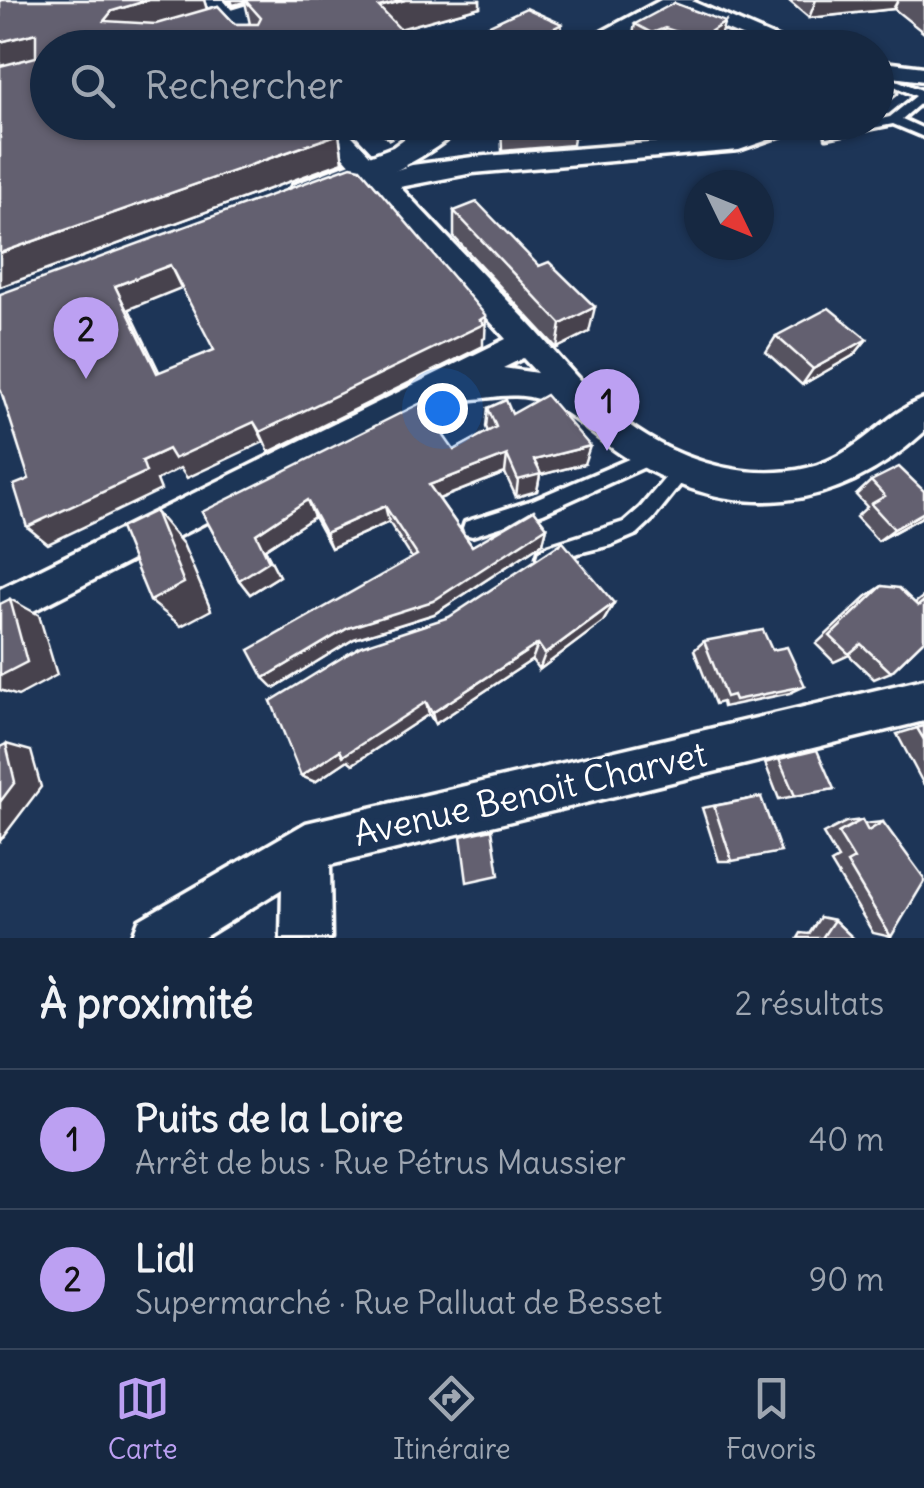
<!DOCTYPE html>
<html lang="fr">
<meta charset="utf-8">
<style>
:root{--surface:#162841;--page:#23344c;--text:#f1f3f6;--muted:#9ea6b1;--line:#35445a;--accent:#bca0f2}
body{margin:0;font-family:Delius,sans-serif;background:var(--page);color:var(--text)}
.compass{position:absolute;left:684px;top:170px;width:90px;height:90px;border-radius:50%;background:var(--surface);box-shadow:0 2px 8px #0004;rotate:133deg}
.you{position:absolute;left:442px;top:408px;width:35px;height:35px;margin:-25px;border:8px solid #fff;border-radius:50%;background:#1a73e8;box-shadow:0 0 0 15px #1a73e833}
.badge{display:grid;place-items:center;width:65px;height:65px;border-radius:50%;background:var(--accent);color:#111;font-size:32px;font-weight:700}
.pin{position:absolute;translate:-50% -82px;filter:drop-shadow(0 2px 5px #0008)}
.pin::after{content:'';position:absolute;top:52px;width:35px;height:30px;background:inherit;clip-path:polygon(0 0,100% 0,50% 100%)}
.list{margin:0;padding:0;list-style:none}
h2{display:flex;justify-content:space-between;align-items:center;height:130px;margin:0;padding:0 40px;font-size:42px}
h2 small{font-size:32px;font-weight:400;color:var(--muted)}
.list li{display:grid;grid-template-columns:65px 1fr auto;gap:30px;align-items:center;box-sizing:border-box;height:140px;padding:0 40px;border-top:2px solid var(--line)}
.list b{display:block;font-size:38px;white-space:nowrap}
.list p{margin:0;font-size:32px;white-space:nowrap;color:var(--muted)}
.list em{font-size:32px;font-style:normal;color:var(--muted)}
.icon{flex:none;width:55px;height:55px;fill:none;stroke:currentColor;stroke-width:2;stroke-linecap:round;stroke-linejoin:round}
.map{position:relative;flex:none;width:924px;height:938px;overflow:hidden}
.search{position:absolute;background:var(--surface);box-shadow:0 2px 8px #0004;left:30px;right:30px;top:30px;height:110px;display:flex;align-items:center;gap:25px;box-sizing:border-box;padding:0 35px;border-radius:55px;color:var(--muted);font-size:38px}
.sheet{height:410px;background:var(--surface)}
nav{display:flex;justify-content:space-around;align-items:center;box-sizing:border-box;height:140px;border-top:2px solid var(--line);background:var(--surface);font-size:28px;color:var(--muted)}
nav a{display:grid;justify-items:center;gap:5px}
nav .on{color:var(--accent)}
.map>svg:first-child{display:block}
</style>
<div class="map">
<svg width="924" height="938" viewBox="0 0 924 938">
<rect width="100%" height="100%" fill="#1d3557"/>
<filter id="ink" filterUnits="userSpaceOnUse"><feTurbulence type="fractalNoise" baseFrequency=".01" numOctaves="2"/><feDisplacementMap in="SourceGraphic" scale="20" xChannelSelector="R" yChannelSelector="G"/><feConvolveMatrix kernelMatrix="1 2 1 2 8 2 1 2 1" color-interpolation-filters="sRGB"/></filter>
<g filter="url(#ink)">
<g fill="none" stroke-linecap="round" stroke-linejoin="round">
<!-- service casing -->
<g stroke="#fff" stroke-width="7">
<g id="service">
<polygon points="896,80 924,91 924,100 902,119 924,129 924,137 893,124 827,137 827,131 890,117 916,96 892,85 890,83"/>
<polygon points="686,122 698,122 698,149 688,146"/>
<polygon points="652,449 658,451 661,456 658,461 543,513 472,536 465,534 463,528 465,522 533,500"/>
<polygon points="682,462 688,465 691,470 688,475 653,519 637,534 611,545 566,556 546,566 539,563 537,557 539,551 548,546 624,522 640,508 676,465"/>
</g>
</g>
<!-- minor casing -->
<g stroke="#fff" stroke-width="7">
<g id="minor">
<polygon points="202,0 223,0 265,48 243,48"/>
<polygon points="668,0 689,0 800,48 770,48 670,6"/>
<polygon points="876,61 924,67 924,81 876,75"/>
<polygon points="885,86 896,93 876,108 876,89"/>
<path d="M313,122H339L387,173L412,165L473,157L737,136L781,122H820L739,150L473,173L400,187C442,231 484,276 526,320C555,351 582,387 615,414C666,457 741,483 807,468C859,456 885,412 924,399V432C835,513 736,523 632,461C600,443 578,416 545,402C509,386 476,406 449,397L0,628V589L506,339ZM523,358L537,373L503,368Z"/>
<polygon points="924,679 924,721 330,865 331,938 281,938 282,889 203,938 132,938 139,920 306,823"/>
</g>
</g>
<!-- secondary casing -->
<g stroke="#fff" stroke-width="7">
<g id="secondary">
<polygon points="264,0 306,0 302,6 166,48 120,48 124,42"/>
<polygon points="661,0 695,0 608,48 571,48"/>
<path d="M427,122H465C443,153 328,210 293,201L287,193L293,185L393,147Z"/>
</g>
</g>
<!-- service -->
<use href="#service" fill="#1d3557" fill-rule="evenodd"/>
<!-- minor -->
<use href="#minor" fill="#1d3557" fill-rule="evenodd"/>
<!-- secondary -->
<use href="#secondary" fill="#1d3557" fill-rule="evenodd"/>
</g>
<!-- wall -->
<g fill="#565360" stroke="#fff" stroke-width="2.5">
<polygon points="0,0 204,0 207,9 218,6 235,24 250,24 245,2 233,5 227,0 480,0 480,7 400,29 418,48 48,48 48,122 328,122 339,134 343,162 0,287"/>
<polygon points="788,0 898,0 893,9 809,18"/>
<polygon points="898,0 924,0 924,33 894,9"/>
<polygon points="635,24 720,36 704,48 675,48 661,43 648,47 632,39"/>
<polygon points="344,122 421,122 389,139 371,126 354,132"/>
<polygon points="501,122 656,122 655,128 619,136 601,129 574,137 573,145 502,151"/>
<polygon points="454,211 589,332 557,348 454,237"/>
<polygon points="776,336 867,339 854,355 802,385 766,352"/>
<polygon points="488,408 512,414 584,464 540,475 537,491 516,497 505,473 439,499 472,546 547,527 543,543 434,614 354,639 274,688 412,558 389,522 331,548 314,517 265,549 279,576 250,594 239,580 202,512 454,450 488,432 486,427"/>
<polygon points="871,481 920,518 878,541 856,517 867,507 856,495"/>
<polygon points="882,586 915,603 924,596 924,640 891,672 874,679 849,655 834,662 816,644 867,596"/>
<polygon points="614,603 603,622 539,670 532,660 435,724 429,714 353,764 348,760 315,782 271,701"/>
<polygon points="704,641 772,650 805,686 790,693 723,707 722,702 715,704 694,650"/>
<polygon points="924,726 924,785 897,734"/>
<polygon points="779,759 834,789 779,799 765,763"/>
<polygon points="761,797 732,861 719,861 702,808"/>
<polygon points="862,820 864,824 883,822 891,937 873,933 831,863 838,859 823,834 846,822"/>
<polygon points="820,917 834,920 853,938 798,938 801,933 809,934"/>
</g>
<!-- shaded-wall -->
<g fill="#46434e" stroke="#fff" stroke-width="2.5">
<polygon points="149,0 204,0 208,13 123,38 104,21 112,11"/>
<polygon points="231,0 244,0 245,2 233,5"/>
<polygon points="405,0 480,0 480,7 381,34 379,7"/>
<polygon points="816,0 898,0 893,9 809,18"/>
<polygon points="725,22 720,36 704,48 696,48 699,39"/>
<polygon points="562,24 559,48 514,48"/>
<polygon points="665,28 661,43 648,47 652,33"/>
<polygon points="36,33 48,56 0,74 0,42"/>
<polygon points="352,122 370,122 371,126 354,132"/>
<polygon points="387,122 421,122 389,139"/>
<polygon points="576,122 602,122 601,129 574,137"/>
<polygon points="622,122 656,122 655,128 619,136"/>
<polygon points="339,134 343,162 0,287 0,253"/>
<polygon points="170,265 181,288 129,309 170,394 157,373 115,286"/>
<polygon points="595,307 589,332 557,348 561,324"/>
<polygon points="486,316 485,338 483,339 483,346 269,452 260,432"/>
<polygon points="867,339 854,355 802,385 813,369"/>
<polygon points="254,422 264,442 187,478 180,468 157,480 161,490 48,544 27,527 142,461 168,449"/>
<polygon points="590,446 584,464 540,475 537,491 516,497 518,480 534,460"/>
<polygon points="507,455 505,473 431,502 429,485"/>
<polygon points="307,500 314,517 265,549 279,576 250,594 239,580 256,534"/>
<polygon points="385,506 389,522 331,548 325,533"/>
<polygon points="155,511 183,544 211,610 181,626 150,601"/>
<polygon points="924,512 924,515 920,518 878,541 894,529"/>
<polygon points="547,527 543,543 434,614 354,639 274,688 264,678 348,628"/>
<polygon points="10,599 39,615 57,675 18,696 0,690 0,676"/>
<polygon points="614,603 603,622 539,670 545,654"/>
<polygon points="538,644 532,660 435,724 432,713"/>
<polygon points="426,702 429,714 353,764 348,760 315,782 301,776 340,750"/>
<polygon points="6,744 31,751 41,787 0,841 0,802"/>
</g>
<!-- building -->
<g fill="#646070" stroke="#fff" stroke-width="2.5" fill-rule="evenodd">
<polygon points="0,0 149,0 112,11 104,21 156,24 218,6 235,24 258,24 261,18 245,0 405,0 379,7 418,48 48,48 48,122 328,122 339,134 0,253 0,66 36,57 36,33 0,42"/>
<polygon points="674,3 725,22 699,39 665,28 652,33 635,24"/>
<polygon points="526,8 562,24 514,48 440,48"/>
<polygon points="591,38 620,48 591,48"/>
<path d="M351,166L360,168L486,316L480,320L484,324L260,432L254,422L174,459L168,449L142,461L146,472L27,527L14,485L29,479L0,388V294ZM170,265L214,350L157,373L115,286Z"/>
<polygon points="477,202 539,266 549,262 595,307 561,324 454,211"/>
<polygon points="829,308 867,339 813,369 776,336"/>
<polygon points="546,395 590,446 534,460 541,474 518,480 507,455 429,485 472,546 534,510 547,527 433,601 348,628 264,678 249,650 417,555 385,506 325,533 307,500 256,534 269,561 239,580 202,512 421,403 454,450 496,427 488,408 506,400 512,414"/>
<polygon points="899,467 924,491 924,512 894,529 871,504 885,496 871,481"/>
<polygon points="155,511 184,583 150,601 120,528"/>
<polygon points="563,542 614,603 545,654 538,644 432,713 426,702 343,756 340,750 301,776 271,701 361,646 449,617"/>
<polygon points="882,586 899,588 918,606 924,601 924,640 891,672 861,644 849,654 830,636"/>
<polygon points="10,599 27,662 0,676 0,604"/>
<polygon points="763,630 772,650 787,647 805,686 735,700 733,695 726,697 704,641"/>
<polygon points="924,726 924,740 917,728"/>
<polygon points="6,744 15,782 0,802 0,747"/>
<polygon points="817,750 834,789 795,796 779,759"/>
<polygon points="761,797 781,852 732,861 714,806"/>
<polygon points="862,820 868,831 883,822 924,878 924,882 891,937 847,863 854,859 838,833"/>
<polygon points="492,829 499,875 467,882 461,836"/>
<polygon points="834,920 853,938 822,938"/>
</g>
</g>
<g text-anchor="middle" dominant-baseline="central" stroke-width="10" stroke-linejoin="round" paint-order="stroke">
<!-- near-street labels -->
<g font-size="35" fill="#fff" stroke="#1d3557">
<text transform="translate(530 793) rotate(-13)">Avenue Benoit Charvet</text>
</g>
</g>
</svg>
<svg class="compass" viewBox="-18 -18 36 36"><path d="M0-13l5 13h-10z" fill="#e53935"/><path d="M0 13l5-13h-10z" fill="#9ea6b1"/></svg>
<div class="you"></div>
<div class="pin badge" style="left:607px;top:451px">1</div>
<div class="pin badge" style="left:86px;top:379px">2</div>
<div class="search"><svg class="icon" aria-label="search" viewBox="0 0 24 24"><circle cx="10" cy="10" r="6"/><path d="M15 15l6 6"/></svg>Rechercher</div>
</div>
<section class="sheet">
<h2>À proximité<small>2 résultats</small></h2>
<ul class="list">
<li><span class="badge">1</span><div><b>Puits de la Loire</b><p>Arrêt de bus · Rue Pétrus Maussier</p></div><em>40 m</em></li>
<li><span class="badge">2</span><div><b>Lidl</b><p>Supermarché · Rue Palluat de Besset</p></div><em>90 m</em></li>
</ul>
</section>
<nav>
<a class="on"><svg class="icon" aria-label="map" viewBox="0 0 24 24"><path d="M3 6l6-2 6 2 6-2v14l-6 2-6-2-6 2zM9 4v14M15 6v14"/></svg>Carte</a>
<a><svg class="icon" aria-label="directions" viewBox="0 0 24 24"><path d="M12 3l9 9-9 9-9-9zM9 14v-3h6M13 9l2 2-2 2"/></svg>Itinéraire</a>
<a><svg class="icon" aria-label="saved" viewBox="0 0 24 24"><path d="M7 4h10v16l-5-4-5 4z"/></svg>Favoris</a>
</nav>
